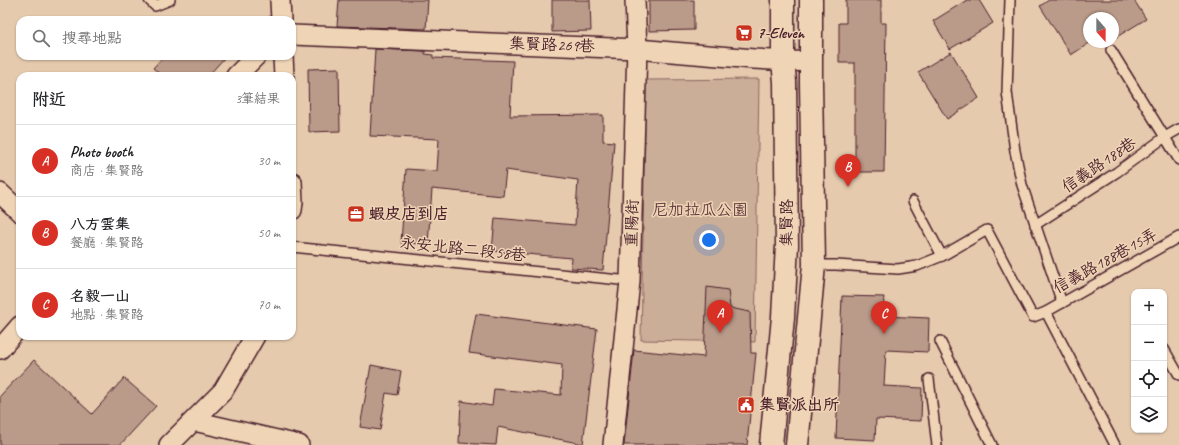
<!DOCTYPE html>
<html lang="zh-TW">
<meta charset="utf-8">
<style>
:root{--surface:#fff;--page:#f2f2f2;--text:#202124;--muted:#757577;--line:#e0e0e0;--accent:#d93025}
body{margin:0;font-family:Caveat,"LXGW WenKai TC",sans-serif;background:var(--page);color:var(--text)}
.controls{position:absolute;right:12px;bottom:12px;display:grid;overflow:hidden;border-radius:8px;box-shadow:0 1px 3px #0004}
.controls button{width:36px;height:36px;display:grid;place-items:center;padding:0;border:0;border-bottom:1px solid var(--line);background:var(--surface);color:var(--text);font:20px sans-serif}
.compass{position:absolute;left:1083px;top:12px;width:36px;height:36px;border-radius:50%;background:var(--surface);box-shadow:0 1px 3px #0004;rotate:159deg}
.you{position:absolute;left:709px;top:240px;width:14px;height:14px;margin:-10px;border:3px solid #fff;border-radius:50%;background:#1a73e8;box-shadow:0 0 0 6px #1a73e833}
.badge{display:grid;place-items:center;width:26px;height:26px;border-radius:50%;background:var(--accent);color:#fff;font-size:13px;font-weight:700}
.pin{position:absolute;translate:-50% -33px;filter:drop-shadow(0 1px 2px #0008)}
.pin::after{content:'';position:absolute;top:21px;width:14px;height:12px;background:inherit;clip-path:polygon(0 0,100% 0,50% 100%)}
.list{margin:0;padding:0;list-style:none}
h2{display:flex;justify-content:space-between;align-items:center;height:52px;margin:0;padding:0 16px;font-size:17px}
h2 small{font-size:13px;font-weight:400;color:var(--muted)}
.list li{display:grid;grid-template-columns:26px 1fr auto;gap:12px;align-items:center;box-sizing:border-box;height:72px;padding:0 16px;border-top:1px solid var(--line)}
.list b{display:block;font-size:15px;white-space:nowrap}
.list p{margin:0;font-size:13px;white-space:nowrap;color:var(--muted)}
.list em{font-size:13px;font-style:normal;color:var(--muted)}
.icon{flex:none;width:22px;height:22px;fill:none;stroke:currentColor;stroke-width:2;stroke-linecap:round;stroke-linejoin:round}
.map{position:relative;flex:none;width:1179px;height:445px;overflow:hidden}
.search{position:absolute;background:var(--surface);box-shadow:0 1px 3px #0004;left:16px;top:16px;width:280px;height:44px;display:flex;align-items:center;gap:10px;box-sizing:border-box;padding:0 14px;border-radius:12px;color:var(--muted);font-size:15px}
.panel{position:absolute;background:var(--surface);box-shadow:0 1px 3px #0004;left:16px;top:72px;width:280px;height:268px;border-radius:12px}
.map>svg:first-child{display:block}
</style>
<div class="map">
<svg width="1179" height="445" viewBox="0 0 1179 445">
<rect width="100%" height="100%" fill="#e5caae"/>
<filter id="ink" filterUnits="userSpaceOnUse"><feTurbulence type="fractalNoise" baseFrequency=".025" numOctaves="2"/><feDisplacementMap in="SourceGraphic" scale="8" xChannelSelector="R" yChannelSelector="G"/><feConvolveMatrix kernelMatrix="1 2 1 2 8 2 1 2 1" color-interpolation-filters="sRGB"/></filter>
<g filter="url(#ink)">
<!-- green -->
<polygon fill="#cbae98" stroke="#8a6662" points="759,79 755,342 641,340 646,80"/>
<!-- building -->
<g fill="#ba9a89" stroke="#4a1f2b">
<polygon points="339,0 428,0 426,29 337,26"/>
<polygon points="552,0 590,0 591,31 552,32"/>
<polygon points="649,0 694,0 694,30 649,31"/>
<polygon points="846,0 881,0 881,23 886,23 884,172 855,172 855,63 839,63 839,23 846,23"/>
<polygon points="967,0 979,0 993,23 950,49 933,21"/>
<polygon points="1049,0 1134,0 1146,19 1115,38 1113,34 1113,18 1089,18 1089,42 1091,42 1071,55 1040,6"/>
<polygon points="375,49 425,51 425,54 433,55 433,58 513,61 510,116 603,115 603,141 614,142 603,270 571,268 572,258 492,251 495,218 575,225 578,180 506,170 503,196 432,189 428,244 401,243 406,169 437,171 439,139 370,136"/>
<polygon points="951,52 979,98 947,119 918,72"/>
<polygon points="164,56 226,56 208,76 162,76 153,68"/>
<polygon points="339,68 340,131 309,132 308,69"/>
<polygon points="707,287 728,290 730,308 750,312 751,353 756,353 747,445 624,445 634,350 704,357"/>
<polygon points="842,296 884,297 883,316 929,318 928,352 886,350 884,386 922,388 921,421 876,419 875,440 836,438"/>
<polygon points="476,314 597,329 583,444 498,427 496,445 459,443 461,401 492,406 494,389 561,395 562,365 469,353"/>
<polygon points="34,360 92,414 124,378 156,406 120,445 0,445 0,396"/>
<polygon points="371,365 401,371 397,395 386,393 380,430 360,427"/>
</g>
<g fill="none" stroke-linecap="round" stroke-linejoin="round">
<!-- lane casing -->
<g stroke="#4a1f2b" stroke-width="12">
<g id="lane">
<polyline points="149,0 155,6 170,0"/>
<polyline points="1010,0 1007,92 1015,151 1022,185 1062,303"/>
<polyline points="1111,50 1179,160"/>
<polyline points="1035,225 1117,172 1165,137 1179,129"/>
<polyline points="292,247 630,281"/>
<polyline points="942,256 987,230 1033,317 1046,312 1115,445"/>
<polyline points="814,265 836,265 898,269 917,266 942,256 913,201"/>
<polyline points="1046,312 1179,237"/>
<polyline points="940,341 992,445"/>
<polyline points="1164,349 1179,375"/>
<polyline points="929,379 937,445"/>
</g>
</g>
<!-- street casing -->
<g stroke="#4a1f2b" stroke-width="22">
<g id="street">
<polyline points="280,0 281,20"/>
<polyline points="292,35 637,49 754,59 811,62"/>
<polyline points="283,56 284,76"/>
<polyline points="236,76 256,56"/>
<polyline points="292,182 293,202 292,210"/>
<polyline points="0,193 20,212"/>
<polyline points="0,349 20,326"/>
<polyline points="194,421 299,445"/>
<polyline points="169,445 223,391 255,336"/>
<polyline points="613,445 630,281 637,49 635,0"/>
</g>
</g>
<!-- secondary casing -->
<g stroke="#4a1f2b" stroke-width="25">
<g id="secondary">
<polyline points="771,445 783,317 787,245 785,82 783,60 783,0"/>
<polyline points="797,445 814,265 811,83 811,0"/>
</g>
</g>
<!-- lane -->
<use href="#lane" stroke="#efd5b6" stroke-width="9"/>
<!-- street -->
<use href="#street" stroke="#efd5b6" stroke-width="19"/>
<!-- secondary -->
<use href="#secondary" stroke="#efd5b6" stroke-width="22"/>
</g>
</g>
<!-- icons -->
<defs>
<g id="supermarket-square" transform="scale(0.9)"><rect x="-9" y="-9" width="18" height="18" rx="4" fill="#c8321e" stroke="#efd5b6"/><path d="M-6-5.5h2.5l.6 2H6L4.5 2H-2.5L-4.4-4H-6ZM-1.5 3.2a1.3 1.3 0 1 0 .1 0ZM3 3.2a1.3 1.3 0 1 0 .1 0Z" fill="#fff"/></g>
<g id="office-square" transform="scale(0.9)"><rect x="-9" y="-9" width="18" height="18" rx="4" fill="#c8321e" stroke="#efd5b6"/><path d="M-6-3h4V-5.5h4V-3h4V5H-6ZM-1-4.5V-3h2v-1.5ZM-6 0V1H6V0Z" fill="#fff"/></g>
<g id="civic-square" transform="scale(0.9)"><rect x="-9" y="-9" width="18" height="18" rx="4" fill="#c8321e" stroke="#efd5b6"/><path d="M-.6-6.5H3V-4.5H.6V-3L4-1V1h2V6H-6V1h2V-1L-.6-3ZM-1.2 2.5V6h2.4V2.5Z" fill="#fff"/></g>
</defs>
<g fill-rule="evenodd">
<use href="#supermarket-square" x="744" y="33"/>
<use href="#office-square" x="356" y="214"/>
<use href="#civic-square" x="746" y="405"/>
</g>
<g text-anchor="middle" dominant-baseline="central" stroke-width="3" stroke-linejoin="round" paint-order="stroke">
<!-- poi labels -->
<g font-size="16" font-weight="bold" fill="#4a1f2b" stroke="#efd5b6" text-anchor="start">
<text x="757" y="33">7-Eleven</text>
<text x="369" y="214">蝦皮店到店</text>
<text x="759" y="405">集賢派出所</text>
</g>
<!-- street labels -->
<g font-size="16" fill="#4a1f2b" stroke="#efd5b6">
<text transform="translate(552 45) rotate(2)">集賢路269巷</text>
<text transform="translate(1099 165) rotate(-34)">信義路188巷</text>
<text transform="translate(632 223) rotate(-88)">重陽街</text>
<text transform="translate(787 223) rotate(-90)">集賢路</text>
<text transform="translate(463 249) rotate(6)">永安北路二段58巷</text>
<text transform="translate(1105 261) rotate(-29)">信義路188巷15弄</text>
</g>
<!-- park labels -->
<g font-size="16" fill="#643c41" stroke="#efd5b6">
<text x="700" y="210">尼加拉瓜公園</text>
</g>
</g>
</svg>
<div class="controls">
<button>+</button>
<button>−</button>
<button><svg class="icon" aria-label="locate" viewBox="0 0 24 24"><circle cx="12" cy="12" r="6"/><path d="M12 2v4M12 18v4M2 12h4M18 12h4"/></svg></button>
<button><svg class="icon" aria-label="layers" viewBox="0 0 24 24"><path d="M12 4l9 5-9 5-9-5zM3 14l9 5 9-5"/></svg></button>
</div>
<svg class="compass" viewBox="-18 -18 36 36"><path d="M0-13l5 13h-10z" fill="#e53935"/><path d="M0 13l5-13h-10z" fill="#757577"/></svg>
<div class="you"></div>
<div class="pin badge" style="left:720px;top:333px">A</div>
<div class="pin badge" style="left:848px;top:187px">B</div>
<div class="pin badge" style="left:884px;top:334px">C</div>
<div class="search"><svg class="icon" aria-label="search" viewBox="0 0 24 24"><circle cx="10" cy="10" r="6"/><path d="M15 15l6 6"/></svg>搜尋地點</div>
<section class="panel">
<h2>附近<small>3筆結果</small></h2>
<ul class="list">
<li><span class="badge">A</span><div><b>Photo booth</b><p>商店 · 集賢路</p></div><em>30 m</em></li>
<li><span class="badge">B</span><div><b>八方雲集</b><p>餐廳 · 集賢路</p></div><em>50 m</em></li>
<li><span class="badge">C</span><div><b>名毅一山</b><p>地點 · 集賢路</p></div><em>70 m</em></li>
</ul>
</section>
</div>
